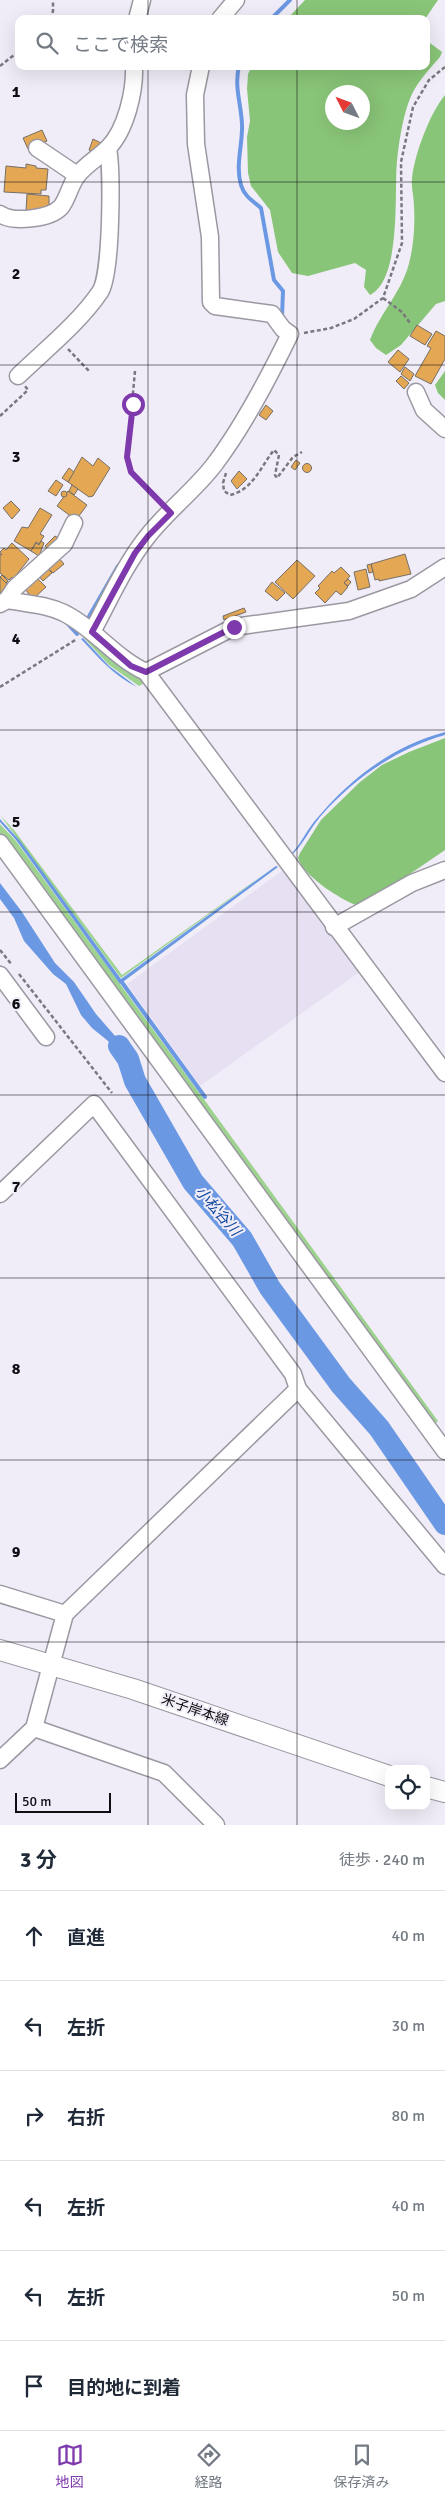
<!DOCTYPE html>
<html lang="ja">
<meta charset="utf-8">
<style>
:root{--surface:#fff;--page:#f6f6f7;--text:#1f2937;--muted:#747a83;--line:#e0e1e3;--accent:#7e39ad}
body{margin:0;font-family:Signika,"Noto Sans JP",sans-serif;background:var(--page);color:var(--text)}
.controls{position:absolute;right:15px;bottom:15px;display:grid;overflow:hidden;border-radius:10px;box-shadow:0 5px 20px #0002}
.controls button{width:45px;height:45px;display:grid;place-items:center;padding:0;border:0;border-bottom:1px solid var(--line);background:var(--surface);color:var(--text);font:25px sans-serif}
.compass{position:absolute;left:325px;top:85px;width:45px;height:45px;border-radius:50%;background:var(--surface);box-shadow:0 5px 20px #0002;rotate:312deg}
.scale{position:absolute;left:15px;bottom:12px;width:96px;box-sizing:border-box;padding-left:5px;border:2px solid #0e0d11;border-top:0;font-size:14px;line-height:18px;white-space:nowrap;color:#0e0d11;-webkit-text-stroke:4px #f1edf8;paint-order:stroke}
.stop{position:absolute;width:15px;height:15px;margin:-11px;border:4px solid #7e39ad;border-radius:50%;background:#fff}
.stop.end{background:#7e39ad;border-color:#fff;box-shadow:0 1px 5px #0008}
.list{margin:0;padding:0;list-style:none}
h2{display:flex;justify-content:space-between;align-items:center;height:65px;margin:0;padding:0 20px;font-size:21px}
h2 small{font-size:16px;font-weight:400;color:var(--muted)}
.list li{display:grid;grid-template-columns:32px 1fr auto;gap:15px;align-items:center;box-sizing:border-box;height:90px;padding:0 20px;border-top:1px solid var(--line)}
.list b{display:block;font-size:19px;white-space:nowrap}
.list em{font-size:16px;font-style:normal;color:var(--muted)}
.icon{flex:none;width:28px;height:28px;fill:none;stroke:currentColor;stroke-width:2;stroke-linecap:round;stroke-linejoin:round}
.map{position:relative;flex:none;width:445px;height:1825px;overflow:hidden}
.search{position:absolute;background:var(--surface);box-shadow:0 5px 20px #0002;left:15px;right:15px;top:15px;height:55px;display:flex;align-items:center;gap:12px;box-sizing:border-box;padding:0 18px;border-radius:10px;color:var(--muted);font-size:19px}
.sheet{height:605px;background:var(--surface)}
nav{display:flex;justify-content:space-around;align-items:center;box-sizing:border-box;height:70px;border-top:1px solid var(--line);background:var(--surface);font-size:14px;color:var(--muted)}
nav a{display:grid;justify-items:center;gap:2px}
nav .on{color:var(--accent)}
.map>svg:first-child{display:block}
</style>
<div class="map">
<svg width="445" height="1825" viewBox="0 0 445 1825">
<rect width="100%" height="100%" fill="#f1edf8"/>
<!-- built -->
<polygon fill="#e6e0f2" points="283,870 361,971 200,1086 127,984"/>
<!-- green -->
<g fill="#9dd38e">
<polygon points="86,635 146,682 139,686 109,665 83,637"/>
<polygon points="0,815 14,830 122,975 281,862 121,978"/>
<polygon points="0,824 16,841 438,1421 434,1425 0,840"/>
</g>
<!-- forest -->
<g fill="#89c578" fill-rule="evenodd">
<polygon points="305,0 438,0 425,19 287,19"/>
<path d="M426,40L442,52L440,57C427,72 414,85 408,104C402,122 399,142 397,161C394,191 402,279 370,295L364,287L366,270L355,263L308,276L292,273L278,252L270,210L251,186L248,173L247,137L250,121L247,89L248,74L252,66H426ZM362,92V122H332V92Z"/>
<path d="M445,95V301L436,304L401,345L386,355L376,348L370,340C380,312 404,290 410,259C414,243 415,222 414,206C414,197 411,188 412,179C414,155 430,113 445,95Z"/>
<polygon points="445,371 445,400 438,393 435,385"/>
<path d="M445,738V850L372,900L356,905C339,899 303,875 298,858L300,853L321,820L360,782L382,765L409,752Z"/>
</g>
<!-- water -->
<g fill="#6b98e3">
<path d="M83,638L109,666L137,687C114,676 99,658 81,639Z"/>
<path d="M445,732V735C396,749 353,779 320,817C309,830 303,845 290,857L289,856C302,844 307,828 319,816C352,777 395,745 445,732Z"/>
<polygon points="0,819 21,842 121,979 276,866 278,867 120,984 16,840 0,822"/>
<polygon points="0,883 22,912 55,963 74,982 96,1014 129,1052 135,1064 137,1077 123,1065 120,1055 108,1041 92,1028 81,1015 66,984 53,974 24,941 14,918 0,899"/>
</g>
<g fill="none" stroke-linecap="round" stroke-linejoin="round">
<!-- stream -->
<g stroke="#6b98e3" stroke-width="4">
<polyline points="271,19 290,0"/>
<path d="M239,66C234,87 241,103 242,124C243,144 235,165 241,185C244,196 253,201 261,208L274,280L283,291L282,317"/>
<polyline points="87,620 118,566"/>
<polyline points="67,623 77,634"/>
<polyline points="121,981 205,1097"/>
</g>
<!-- river -->
<polyline stroke="#6b98e3" stroke-width="22" points="119,1046 128,1059 135,1081 193,1182 242,1239 270,1288 341,1385 379,1428 445,1524"/>
</g>
<!-- building -->
<g fill="#e4a855" stroke="#756e66">
<polygon points="42,130 47,141 28,149 23,138"/>
<polygon points="93,139 101,143 97,153 89,150"/>
<polygon points="26,164 36,166 36,168 48,169 46,190 41,190 41,194 4,192 6,166 26,168"/>
<polygon points="27,194 49,196 49,209 26,211"/>
<polygon points="417,325 432,334 425,345 410,336"/>
<polygon points="436,331 445,336 445,359 431,384 415,376 431,348 427,346"/>
<polygon points="398,350 409,359 400,372 388,362"/>
<polygon points="405,367 414,374 410,381 401,374"/>
<polygon points="401,376 409,383 404,389 396,381"/>
<polygon points="266,405 273,411 266,420 259,415"/>
<polygon points="82,457 93,466 98,458 110,468 93,496 89,497 68,482"/>
<polygon points="296,460 300,463 295,470 291,467"/>
<circle cx="307" cy="468" r="4.5"/>
<polygon points="69,468 74,472 68,482 62,478"/>
<polygon points="239,471 247,479 237,489 231,481"/>
<polygon points="56,480 63,485 56,496 48,491"/>
<polygon points="72,485 78,489 74,495 69,491"/>
<polygon points="68,491 87,505 76,520 57,506"/>
<circle cx="64" cy="494" r="3"/>
<polygon points="11,501 20,510 12,519 3,508"/>
<polygon points="40,508 52,515 40,534 44,536 39,544 36,542 31,551 14,541 22,527 28,528"/>
<polygon points="55,536 62,540 51,552 45,546"/>
<polygon points="41,541 44,543 39,556 31,551 36,543 39,545"/>
<polygon points="12,543 29,559 13,579 12,577 9,580 0,573 0,554 2,555 0,552 4,548 6,550"/>
<polygon points="405,554 411,574 379,581 379,579 375,580 371,564"/>
<polygon points="58,557 64,564 53,573 45,565"/>
<polygon points="297,560 315,576 293,599 275,582"/>
<polygon points="44,564 52,573 43,581 35,572"/>
<polygon points="371,564 373,572 369,573 367,565"/>
<polygon points="341,567 350,576 344,583 348,587 341,595 336,591 325,603 315,593 320,588 318,586 332,571 334,573"/>
<polygon points="366,569 370,587 358,590 354,572"/>
<polygon points="2,575 8,581 6,583 0,577"/>
<polygon points="0,577 7,584 0,594"/>
<polygon points="37,578 46,587 33,599 25,589"/>
<polygon points="348,579 351,582 348,586 344,583"/>
<polygon points="272,582 285,593 277,601 265,591"/>
<polygon points="244,608 246,612 224,620 223,616"/>
</g>
<g fill="none" stroke-linecap="round" stroke-linejoin="round">
<!-- minor casing -->
<g stroke="#9b98a2" stroke-width="19">
<g id="minor">
<polyline points="137,19 142,0"/>
<polyline points="220,19 236,0"/>
<polyline points="37,148 77,175"/>
<path d="M0,214C13,223 50,219 61,207C68,198 70,185 77,176C85,165 98,158 108,148C126,130 135,91 134,66"/>
<path d="M18,376C45,350 79,323 100,292C112,274 112,171 108,148"/>
<polyline points="416,392 424,410 445,429"/>
<polyline points="7,600 15,588 64,544 74,523"/>
<path d="M0,604L7,600C27,604 45,604 64,613C94,628 115,658 146,672L445,1073"/>
<path d="M92,632C109,601 124,566 147,537C167,511 194,491 214,465C244,425 268,379 290,334L283,329L272,314L215,306L211,302L210,237L196,144L195,95L201,66"/>
<polyline points="146,672 234,627 349,611 411,589 445,567"/>
<polyline points="0,843 445,1451"/>
<polyline points="334,927 412,883 445,870"/>
<polyline points="0,975 46,1037"/>
<polyline points="0,1194 94,1104 293,1374 298,1389 445,1566"/>
<polyline points="0,1594 65,1614"/>
<polyline points="34,1728 164,1773 216,1825"/>
<polyline points="0,1760 34,1728 65,1614 298,1389"/>
</g>
</g>
<!-- major casing -->
<g stroke="#9b98a2" stroke-width="22">
<g id="major">
<polyline points="0,1650 133,1689 389,1776"/>
<polyline points="426,1787 445,1792"/>
</g>
</g>
<!-- path -->
<g stroke="#7a787f" stroke-width="2.5" stroke-dasharray="4 2.5" stroke-linecap="butt">
<polyline points="50,19 53,11 53,0"/>
<polyline points="0,66 19,51"/>
<polyline points="383,298 402,312 410,323"/>
<polyline points="304,333 331,328 354,319 383,298 402,243 401,162 413,107 429,80 445,67"/>
<polyline points="68,349 89,371"/>
<polyline points="135,371 127,457 131,472 161,503"/>
<polyline points="0,416 28,390 25,386"/>
<path d="M226,473L223,483L224,491L230,495C253,490 261,466 274,450L279,455L275,475L277,478L293,457L302,452"/>
<polyline points="0,687 77,639"/>
<polyline points="0,950 12,965"/>
<polyline points="19,974 112,1093"/>
</g>
<!-- minor -->
<use href="#minor" stroke="#fff" stroke-width="16"/>
<!-- major -->
<use href="#major" stroke="#fff" stroke-width="20"/>
</g>
<g fill="none" stroke-linecap="round" stroke-linejoin="round">
<!-- route -->
<polyline stroke="#7e39ad" stroke-width="6" points="133,404 127,457 131,472 171,513 148,536 135,553 92,632 131,666 146,672 234,627"/>
</g>
<!-- grid -->
<path fill="none" stroke="#0e0d11" stroke-width="1" stroke-opacity="0.55" d="M148,0V19M297,0V19M148,66V1825M297,66V1825M0,182H445M0,365H445M0,548H445M0,730H445M0,912H445M0,1095H445M0,1278H445M0,1460H445M0,1642H445"/>
<g text-anchor="middle" dominant-baseline="central" stroke-width="4" stroke-linejoin="round" paint-order="stroke">
<!-- street labels -->
<g font-size="14" fill="#0e0d11" stroke="#f1edf8">
<text transform="translate(195 1710) rotate(19)">米子岸本線</text>
</g>
<!-- water labels -->
<g font-size="15" font-style="italic" fill="#12489f" stroke="#f1edf8">
<text transform="translate(218 1211) rotate(49)">小松谷川</text>
</g>
</g>
<g font-size="16" text-anchor="middle" font-weight="bold" fill="#0e0d11" stroke="#f1edf8" stroke-width="4" stroke-linejoin="round" paint-order="stroke">
<text x="16" y="97">1</text>
<text x="16" y="279">2</text>
<text x="16" y="462">3</text>
<text x="16" y="644">4</text>
<text x="16" y="827">5</text>
<text x="16" y="1009">6</text>
<text x="16" y="1192">7</text>
<text x="16" y="1374">8</text>
<text x="16" y="1557">9</text>
</g>
</svg>
<div class="controls">
<button><svg class="icon" aria-label="locate" viewBox="0 0 24 24"><circle cx="12" cy="12" r="6"/><path d="M12 2v4M12 18v4M2 12h4M18 12h4"/></svg></button>
</div>
<svg class="compass" viewBox="-18 -18 36 36"><path d="M0-13l5 13h-10z" fill="#e53935"/><path d="M0 13l5-13h-10z" fill="#747a83"/></svg>
<div class="scale">50 m</div>
<div class="stop" style="left:133px;top:404px"></div>
<div class="stop end" style="left:234px;top:627px"></div>
<div class="search"><svg class="icon" aria-label="search" viewBox="0 0 24 24"><circle cx="10" cy="10" r="6"/><path d="M15 15l6 6"/></svg>ここで検索</div>
</div>
<section class="sheet">
<h2>3 分<small>徒歩 · 240 m</small></h2>
<ul class="list">
<li><svg class="icon" aria-label="ahead" viewBox="0 0 24 24"><path d="M12 20V5M6 11l6-6 6 6"/></svg><div><b>直進</b></div><em>40 m</em></li>
<li><svg class="icon" aria-label="left" viewBox="0 0 24 24"><path d="M17 20v-9H6M10 6l-5 5 5 5"/></svg><div><b>左折</b></div><em>30 m</em></li>
<li><svg class="icon" aria-label="right" viewBox="0 0 24 24"><path d="M7 20v-9h11M14 6l5 5-5 5"/></svg><div><b>右折</b></div><em>80 m</em></li>
<li><svg class="icon" aria-label="left" viewBox="0 0 24 24"><path d="M17 20v-9H6M10 6l-5 5 5 5"/></svg><div><b>左折</b></div><em>40 m</em></li>
<li><svg class="icon" aria-label="left" viewBox="0 0 24 24"><path d="M17 20v-9H6M10 6l-5 5 5 5"/></svg><div><b>左折</b></div><em>50 m</em></li>
<li><svg class="icon" aria-label="arrive" viewBox="0 0 24 24"><path d="M6 21V4h12l-3 4 3 4H6"/></svg><div><b>目的地に到着</b></div></li>
</ul>
</section>
<nav>
<a class="on"><svg class="icon" aria-label="map" viewBox="0 0 24 24"><path d="M3 6l6-2 6 2 6-2v14l-6 2-6-2-6 2zM9 4v14M15 6v14"/></svg>地図</a>
<a><svg class="icon" aria-label="directions" viewBox="0 0 24 24"><path d="M12 3l9 9-9 9-9-9zM9 14v-3h6M13 9l2 2-2 2"/></svg>経路</a>
<a><svg class="icon" aria-label="saved" viewBox="0 0 24 24"><path d="M7 4h10v16l-5-4-5 4z"/></svg>保存済み</a>
</nav>
